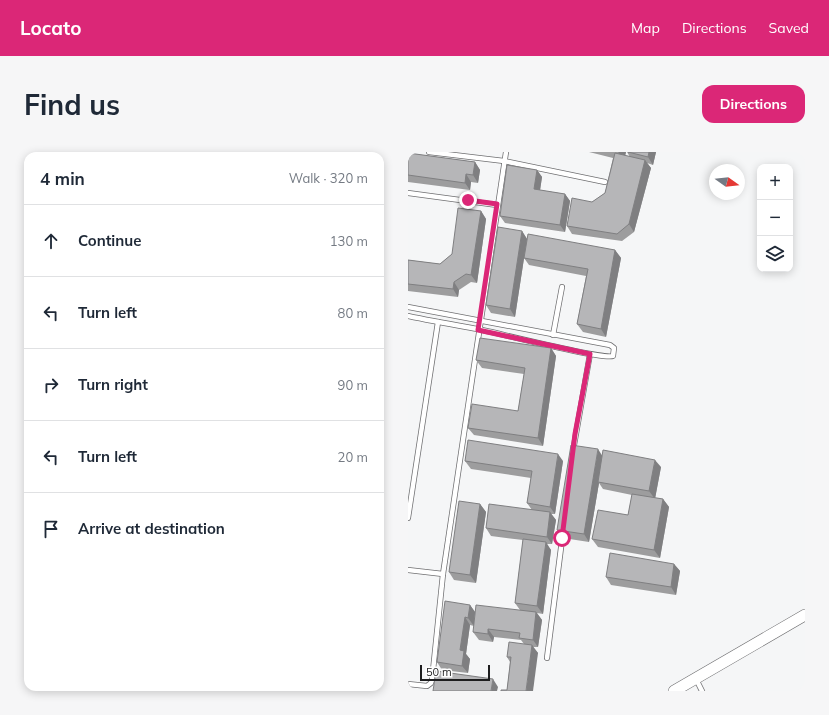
<!DOCTYPE html>
<meta charset="utf-8">
<style>
:root{--surface:#fff;--page:#f6f6f7;--text:#1f2937;--muted:#747a83;--line:#e0e1e3;--accent:#db2777}
body{margin:0;font-family:Mulish,sans-serif;background:var(--page);color:var(--text)}
.controls{position:absolute;right:12px;top:12px;display:grid;overflow:hidden;border-radius:8px;box-shadow:0 2px 10px #0003}
.controls button{width:36px;height:36px;display:grid;place-items:center;padding:0;border:0;border-bottom:1px solid var(--line);background:var(--surface);color:var(--text);font:20px sans-serif}
.compass{position:absolute;left:301px;top:12px;width:36px;height:36px;border-radius:50%;background:var(--surface);box-shadow:0 2px 10px #0003;rotate:105deg}
.scale{position:absolute;left:12px;bottom:10px;width:70px;box-sizing:border-box;padding-left:4px;border:2px solid #1d1d1e;border-top:0;font-size:11px;line-height:14px;white-space:nowrap;color:#1d1d1e;-webkit-text-stroke:3px #fff;paint-order:stroke}
.stop{position:absolute;width:12px;height:12px;margin:-9px;border:3px solid #db2777;border-radius:50%;background:#fff}
.stop.end{background:#db2777;border-color:#fff;box-shadow:0 1px 4px #0008}
.list{margin:0;padding:0;list-style:none}
h2{display:flex;justify-content:space-between;align-items:center;height:52px;margin:0;padding:0 16px;font-size:17px}
h2 small{font-size:13px;font-weight:400;color:var(--muted)}
.list li{display:grid;grid-template-columns:26px 1fr auto;gap:12px;align-items:center;box-sizing:border-box;height:72px;padding:0 16px;border-top:1px solid var(--line)}
.list b{display:block;font-size:15px;white-space:nowrap}
.list em{font-size:13px;font-style:normal;color:var(--muted)}
.icon{flex:none;width:22px;height:22px;fill:none;stroke:currentColor;stroke-width:2;stroke-linecap:round;stroke-linejoin:round}
.map{position:relative;flex:none;width:397px;height:539px;overflow:hidden;border-radius:12px}
header{display:flex;align-items:center;gap:24px;box-sizing:border-box;height:56px;padding:0 20px;background:var(--accent);color:#fff}
header strong{font-size:19px}
nav{display:flex;gap:22px;margin-inline-start:auto;font-size:14px}
.intro{display:flex;align-items:center;justify-content:space-between;box-sizing:border-box;height:96px;padding:0 24px}
h1{margin:0;font-size:28px}
.button{padding:10px 18px;border-radius:12px;background:var(--accent);color:#fff;font-size:14px;font-weight:700}
main{display:flex;gap:24px;padding:0 24px}
aside{flex:1;background:var(--surface);border-radius:12px;box-shadow:0 2px 10px #0003}
.map>svg:first-child{display:block}
</style>
<header>
<strong>Locato</strong>
<nav><a>Map</a><a>Directions</a><a>Saved</a></nav>
</header>
<div class="intro"><h1>Find us</h1><a class="button">Directions</a></div>
<main>
<aside>
<h2>4 min<small>Walk · 320 m</small></h2>
<ul class="list">
<li><svg class="icon" aria-label="ahead" viewBox="0 0 24 24"><path d="M12 20V5M6 11l6-6 6 6"/></svg><div><b>Continue</b></div><em>130 m</em></li>
<li><svg class="icon" aria-label="left" viewBox="0 0 24 24"><path d="M17 20v-9H6M10 6l-5 5 5 5"/></svg><div><b>Turn left</b></div><em>80 m</em></li>
<li><svg class="icon" aria-label="right" viewBox="0 0 24 24"><path d="M7 20v-9h11M14 6l5 5-5 5"/></svg><div><b>Turn right</b></div><em>90 m</em></li>
<li><svg class="icon" aria-label="left" viewBox="0 0 24 24"><path d="M17 20v-9H6M10 6l-5 5 5 5"/></svg><div><b>Turn left</b></div><em>20 m</em></li>
<li><svg class="icon" aria-label="arrive" viewBox="0 0 24 24"><path d="M6 21V4h12l-3 4 3 4H6"/></svg><div><b>Arrive at destination</b></div></li>
</ul>
</aside>
<div class="map">
<svg width="397" height="539" viewBox="0 0 397 539">
<rect width="100%" height="100%" fill="#f5f6f7"/>
<g fill="none" stroke-linecap="round" stroke-linejoin="round">
<!-- service casing -->
<g stroke="#6f6f71" stroke-width="6">
<g id="service">
<polyline points="21,0 96,9 197,30"/>
<polyline points="0,41 89,53"/>
<path d="M0,155L202,193L206,196L205,204C194,208 90,181 70,177C47,173 23,169 0,164"/>
<polyline points="145,183 154,135"/>
<polyline points="165,299 182,202"/>
<polyline points="0,366 30,170"/>
<polyline points="0,418 35,422"/>
<polyline points="139,506 155,380"/>
<polyline points="288,527 294,539"/>
<polyline points="0,532 19,534 23,531 24,528 35,422 98,0"/>
</g>
</g>
<!-- tertiary casing -->
<g stroke="#6f6f71" stroke-width="12">
<polyline id="tertiary" points="266,539 397,463"/>
</g>
<!-- service -->
<use href="#service" stroke="#fff" stroke-width="4.5"/>
<!-- tertiary -->
<use href="#tertiary" stroke="#fff" stroke-width="11"/>
</g>
<!-- wall -->
<g fill="#9d9d9e">
<polygon points="181,0 218,0 217,4 222,5 219,0 248,0 245,13 239,11 243,16 226,80 214,89 164,82 159,74 184,50 197,41 205,6"/>
<polygon points="0,1 67,10 72,18 70,31 63,30 62,38 0,30"/>
<polygon points="129,18 134,25 132,38 157,42 162,49 157,80 97,71 92,64"/>
<polygon points="73,59 78,67 69,131 63,130 51,138 50,145 0,139 0,108 32,112 44,102"/>
<polygon points="114,79 119,87 207,98 213,106 198,185 175,180 169,172 178,124 121,113 116,106 107,165 83,161 78,153"/>
<polygon points="143,196 148,204 135,294 66,283 60,276 110,259 116,222 74,216 68,208"/>
<polygon points="194,304 253,315 247,346 255,347 261,355 252,406 190,395 184,387 220,363 224,343 195,337 191,331 181,390 155,386 149,378"/>
<polygon points="57,309 155,309 147,362 143,362 148,368 144,392 138,392 143,398 135,462 129,461 134,468 130,495 125,495 130,501 99,538 102,510 99,505 116,492 113,488 86,485 85,490 71,488 65,480 112,458 107,451 115,388 83,384 78,376 124,358 119,351 123,326 63,317"/>
<polygon points="72,352 78,360 68,431 46,428 41,420"/>
<polygon points="266,412 272,419 268,443 203,433 198,425"/>
<polygon points="62,453 67,460 66,474 62,473 58,502 62,507 60,521 34,518 29,510"/>
</g>
<!-- shaded-wall -->
<g fill="#7f7f81">
<polygon points="211,0 218,0 216,8 210,1"/>
<polygon points="241,0 248,0 245,13 240,5"/>
<polygon points="237,8 243,16 226,80 221,72"/>
<polygon points="67,10 72,18 70,31 65,23"/>
<polygon points="129,18 134,25 131,45 126,37"/>
<polygon points="58,22 63,30 62,38 57,31"/>
<polygon points="157,42 162,49 157,80 152,73"/>
<polygon points="73,59 78,67 69,131 63,123"/>
<polygon points="114,79 119,87 107,165 102,157"/>
<polygon points="207,98 213,106 198,185 193,177"/>
<polygon points="46,130 51,138 50,145 45,137"/>
<polygon points="143,196 148,204 135,294 130,286"/>
<polygon points="190,297 195,305 190,330 191,331 181,390 176,382"/>
<polygon points="150,302 155,309 147,362 142,355"/>
<polygon points="247,308 253,315 247,347 241,339"/>
<polygon points="255,347 261,355 252,406 246,398"/>
<polygon points="72,352 78,360 68,431 62,423"/>
<polygon points="142,360 148,368 144,392 139,385"/>
<polygon points="138,390 143,398 135,462 129,454"/>
<polygon points="266,412 272,419 268,443 263,435"/>
<polygon points="62,453 67,460 66,474 60,466"/>
<polygon points="128,460 134,468 130,495 125,488"/>
<polygon points="57,465 62,473 58,502 62,507 60,521 54,514 52,498"/>
<polygon points="80,477 86,485 85,490 80,482"/>
<polygon points="124,493 130,501 125,539 118,539"/>
<polygon points="85,527 90,535 89,539 83,539"/>
</g>
<!-- building -->
<g fill="#b6b6b8" stroke="#7f7f81">
<polygon points="220,0 241,0 240,5"/>
<polygon points="0,1 67,10 65,23 58,22 57,31 0,23"/>
<polygon points="207,1 237,8 221,72 209,82 159,74 164,46 184,50 197,41"/>
<polygon points="99,13 129,18 126,37 157,42 152,73 92,64"/>
<polygon points="50,56 73,59 63,123 58,122 46,130 45,137 0,132 0,108 32,112 44,102"/>
<polygon points="90,75 114,79 102,157 78,153"/>
<polygon points="120,82 207,98 193,177 169,172 180,117 116,106"/>
<polygon points="72,186 143,196 130,286 60,276 64,252 110,259 117,216 68,208"/>
<polygon points="60,288 150,302 142,355 119,351 124,319 57,309"/>
<polygon points="163,293 190,297 176,382 149,378"/>
<polygon points="195,298 247,308 241,339 190,330"/>
<polygon points="224,342 255,347 246,398 184,387 190,358 220,363"/>
<polygon points="51,349 72,352 62,423 41,420"/>
<polygon points="81,352 142,360 139,385 78,376"/>
<polygon points="115,387 138,390 129,454 107,451"/>
<polygon points="202,401 266,412 263,435 198,425"/>
<polygon points="37,449 62,453 60,466 57,465 52,498 56,499 54,514 29,510"/>
<polygon points="68,453 128,460 125,488 111,486 112,481 80,477 80,482 65,480"/>
<polygon points="101,490 124,493 118,539 93,539 93,538 99,538 103,505 99,505"/>
<polygon points="28,519 85,527 83,539 25,539"/>
</g>
<g fill="none" stroke-linecap="round" stroke-linejoin="round">
<!-- route -->
<polyline stroke="#db2777" stroke-width="5" points="60,48 89,52 70,178 182,202 167,282 154,386"/>
</g>
</svg>
<div class="controls">
<button>+</button>
<button>−</button>
<button><svg class="icon" aria-label="layers" viewBox="0 0 24 24"><path d="M12 4l9 5-9 5-9-5zM3 14l9 5 9-5"/></svg></button>
</div>
<svg class="compass" viewBox="-18 -18 36 36"><path d="M0-13l5 13h-10z" fill="#e53935"/><path d="M0 13l5-13h-10z" fill="#747a83"/></svg>
<div class="scale">50 m</div>
<div class="stop" style="left:154px;top:386px"></div>
<div class="stop end" style="left:60px;top:48px"></div>
</div>
</main>
